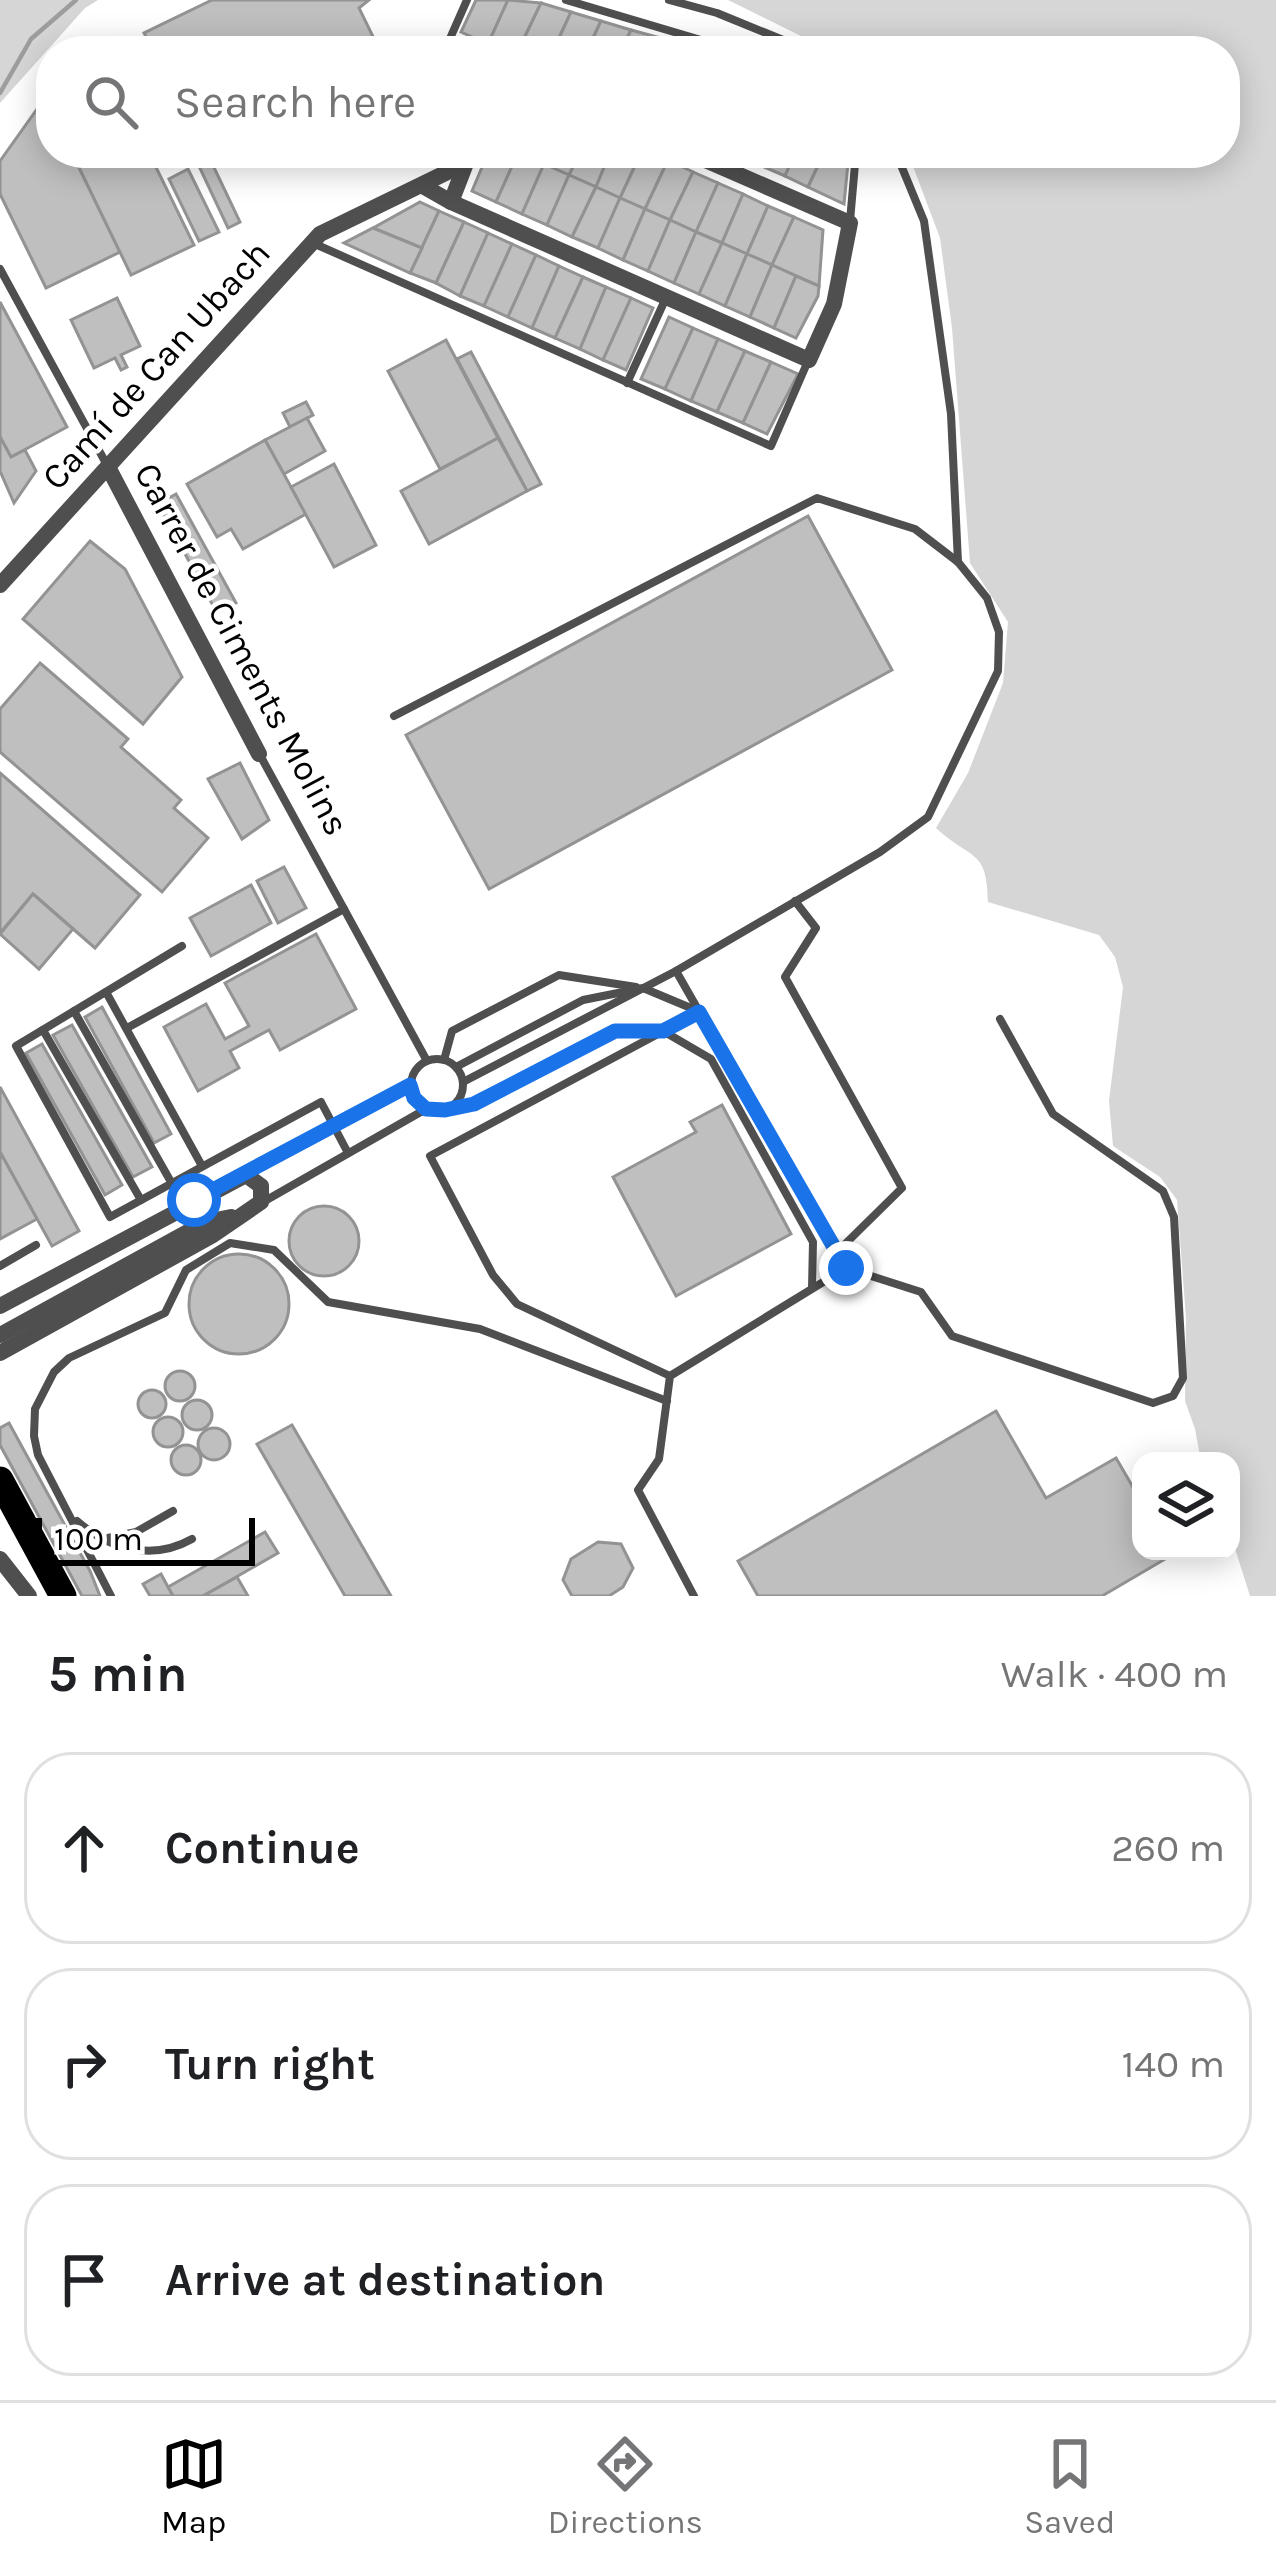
<!DOCTYPE html>
<meta charset="utf-8">
<style>
:root{--surface:#fff;--page:#f2f2f2;--text:#202124;--muted:#757577;--line:#e0e0e0;--accent:#000}
body{margin:0;font-family:Karla,sans-serif;background:var(--page);color:var(--text)}
.controls{position:absolute;right:36px;bottom:36px;display:grid;overflow:hidden;border-radius:24px;box-shadow:0 6px 30px #0003}
.controls button{width:108px;height:108px;display:grid;place-items:center;padding:0;border:0;border-bottom:3px solid var(--line);background:var(--surface);color:var(--text);font:60px sans-serif}
.scale{position:absolute;left:36px;bottom:30px;width:219px;box-sizing:border-box;padding-left:12px;border:6px solid #000;border-top:0;font-size:33px;line-height:42px;white-space:nowrap;color:#000;-webkit-text-stroke:9px #fff;paint-order:stroke}
.stop{position:absolute;width:36px;height:36px;margin:-27px;border:9px solid #1a73e8;border-radius:50%;background:#fff}
.stop.end{background:#1a73e8;border-color:#fff;box-shadow:0 3px 12px #0008}
.list{margin:0;padding:0;list-style:none}
h2{display:flex;justify-content:space-between;align-items:center;height:156px;margin:0;padding:0 48px;font-size:51px}
h2 small{font-size:39px;font-weight:400;color:var(--muted)}
.list li{display:grid;grid-template-columns:78px 1fr auto;gap:36px;align-items:center;box-sizing:border-box;height:192px;margin:0 24px 24px;padding:0 24px;border:3px solid var(--line);border-radius:48px}
.list b{display:block;font-size:45px;white-space:nowrap}
.list em{font-size:39px;font-style:normal;color:var(--muted)}
.icon{flex:none;width:66px;height:66px;fill:none;stroke:currentColor;stroke-width:2;stroke-linecap:round;stroke-linejoin:round}
.map{position:relative;flex:none;width:1276px;height:1596px;overflow:hidden}
.search{position:absolute;background:var(--surface);box-shadow:0 6px 30px #0003;left:36px;right:36px;top:36px;height:132px;display:flex;align-items:center;gap:30px;box-sizing:border-box;padding:0 42px;border-radius:48px;color:var(--muted);font-size:45px}
.sheet{height:804px;background:var(--surface)}
nav{display:flex;justify-content:space-around;align-items:center;box-sizing:border-box;height:168px;border-top:3px solid var(--line);background:var(--surface);font-size:33px;color:var(--muted)}
nav a{display:grid;justify-items:center;gap:6px}
nav .on{color:var(--accent)}
.map>svg:first-child{display:block}
</style>
<div class="map">
<svg width="1276" height="1596" viewBox="0 0 1276 1596">
<rect width="100%" height="100%" fill="#fff"/>
<!-- green -->
<g fill="#d6d6d6">
<polygon points="0,0 98,0 85,8 0,103"/>
<path d="M728,0H1276V1596H1250L1231,1536V1461H1201L1195,1429L1185,1401L1186,1318L1177,1200L1160,1177L1113,1146L1109,1101L1123,987L1115,957L1099,935L988,902C987,848 972,861 936,828L968,773L1003,683L1008,622L970,563L952,328L940,238L908,153H1225V51H831Z"/>
</g>
<g fill="none" stroke-linecap="round" stroke-linejoin="round">
<!-- stream -->
<polyline stroke="#9d9d9d" stroke-width="4.5" points="0,93 31,39 76,0"/>
</g>
<!-- building -->
<g fill="#bfbfbf" stroke="#939393" stroke-width="3">
<polygon points="212,0 369,0 359,8 380,51 142,51 151,46 144,33"/>
<polygon points="476,0 508,0 488,44 461,32"/>
<polygon points="508,0 541,3 518,51 503,51 488,44"/>
<polygon points="541,3 571,12 553,51 518,51"/>
<polygon points="571,12 601,21 587,51 553,51"/>
<polygon points="601,21 631,30 621,51 587,51"/>
<polygon points="631,30 657,37 651,51 621,51"/>
<polygon points="45,98 51,110 51,153 72,153 120,252 46,288 0,194 0,161"/>
<polygon points="72,153 159,153 151,157 194,245 131,275"/>
<polygon points="488,153 518,153 496,202 472,191"/>
<polygon points="518,153 544,164 522,214 496,202"/>
<polygon points="549,153 580,153 569,175 544,164"/>
<polygon points="580,153 610,153 596,187 569,175"/>
<polygon points="610,153 641,153 620,198 596,187"/>
<polygon points="641,153 668,160 645,209 620,198"/>
<polygon points="768,153 795,153 785,176 762,166"/>
<polygon points="795,153 824,153 808,187 785,176"/>
<polygon points="824,153 849,153 844,204 808,187"/>
<polygon points="210,159 240,222 228,228 198,164"/>
<polygon points="668,160 693,172 670,220 645,209"/>
<polygon points="544,164 569,175 547,225 522,214"/>
<polygon points="188,169 219,232 199,241 169,179"/>
<polygon points="693,172 718,183 696,232 670,220"/>
<polygon points="569,175 596,187 572,237 547,225"/>
<polygon points="718,183 743,194 722,243 696,232"/>
<polygon points="596,187 620,198 598,248 572,237"/>
<polygon points="743,194 768,206 747,254 722,243"/>
<polygon points="620,198 645,209 623,260 598,248"/>
<polygon points="420,202 439,211 422,248 373,228"/>
<polygon points="768,206 794,217 772,265 747,254"/>
<polygon points="645,209 670,220 648,271 623,260"/>
<polygon points="439,211 464,222 436,283 410,273"/>
<polygon points="794,217 823,230 819,286 772,265"/>
<polygon points="670,220 696,232 674,283 648,271"/>
<polygon points="464,222 488,233 460,296 436,283"/>
<polygon points="373,228 422,248 410,273 344,243"/>
<polygon points="696,232 722,243 699,294 674,283"/>
<polygon points="488,233 512,244 484,306 460,296"/>
<polygon points="722,243 747,254 725,306 699,294"/>
<polygon points="512,244 536,255 508,317 484,306"/>
<polygon points="747,254 772,265 750,317 725,306"/>
<polygon points="536,255 559,266 532,328 508,317"/>
<polygon points="772,265 796,276 774,328 750,317"/>
<polygon points="559,266 583,277 555,338 532,328"/>
<polygon points="796,276 819,286 818,296 796,338 774,328"/>
<polygon points="583,277 606,287 580,349 555,338"/>
<polygon points="606,287 631,298 603,360 580,349"/>
<polygon points="117,298 140,346 121,355 127,367 121,370 115,358 94,368 71,320"/>
<polygon points="631,298 653,308 626,370 603,360"/>
<polygon points="0,302 67,427 11,457 0,437"/>
<polygon points="669,317 693,328 665,389 641,379"/>
<polygon points="693,328 718,339 691,401 665,389"/>
<polygon points="718,339 745,351 717,412 691,401"/>
<polygon points="446,340 498,438 440,469 388,371"/>
<polygon points="745,351 771,362 743,423 717,412"/>
<polygon points="471,352 541,484 527,491 457,359"/>
<polygon points="771,362 798,374 767,434 743,423"/>
<polygon points="306,402 313,415 290,427 283,413"/>
<polygon points="307,418 325,451 284,474 265,440"/>
<polygon points="0,437 11,457 25,450 36,471 14,503 0,471"/>
<polygon points="498,438 527,491 429,544 401,491"/>
<polygon points="265,440 306,514 243,549 231,529 217,537 187,484"/>
<polygon points="334,464 376,545 334,567 291,487"/>
<polygon points="176,494 236,603 217,613 158,504"/>
<polygon points="808,516 892,670 489,889 406,735"/>
<polygon points="90,541 125,569 182,677 143,724 23,619"/>
<polygon points="40,663 128,739 121,747 181,800 174,808 208,838 162,892 0,752 0,709"/>
<polygon points="240,763 269,820 242,839 208,779"/>
<polygon points="0,773 140,895 95,948 33,894 0,933"/>
<polygon points="284,867 306,908 278,923 257,881"/>
<polygon points="251,885 271,923 211,956 190,918"/>
<polygon points="33,894 73,929 39,969 0,934"/>
<polygon points="316,934 356,1009 280,1050 269,1030 230,1051 239,1068 198,1091 164,1027 206,1004 225,1039 249,1026 225,983"/>
<polygon points="102,1007 171,1134 154,1143 85,1017"/>
<polygon points="72,1025 152,1167 133,1177 53,1035"/>
<polygon points="42,1044 122,1185 105,1195 26,1053"/>
<polygon points="0,1087 79,1231 52,1246 0,1152"/>
<polygon points="722,1105 791,1234 676,1296 613,1177 696,1132 690,1122"/>
<polygon points="0,1152 37,1219 0,1239"/>
<circle cx="324" cy="1241" r="35"/>
<circle cx="239" cy="1304" r="50"/>
<circle cx="180" cy="1386" r="15"/>
<circle cx="152" cy="1404" r="14"/>
<circle cx="197" cy="1415" r="15"/>
<polygon points="996,1411 1046,1498 1116,1458 1141,1501 1141,1551 1170,1551 1172,1555 1102,1596 758,1596 738,1561"/>
<circle cx="168" cy="1432" r="15"/>
<polygon points="9,1423 90,1571 100,1596 82,1596 0,1445 0,1428"/>
<polygon points="292,1425 391,1596 345,1596 257,1444"/>
<circle cx="214" cy="1444" r="16"/>
<circle cx="186" cy="1460" r="15"/>
<polygon points="265,1532 278,1553 203,1596 173,1596 168,1587"/>
<polygon points="598,1542 621,1544 633,1568 623,1587 609,1596 572,1596 563,1580 571,1559"/>
<polygon points="161,1574 168,1587 173,1596 150,1596 143,1584"/>
<polygon points="237,1577 248,1596 203,1596"/>
</g>
<g fill="none" stroke-linecap="round" stroke-linejoin="round">
<!-- service -->
<g stroke="#4f4f4f" stroke-width="8">
<polyline points="566,0 738,51"/>
<polyline points="669,0 717,13 810,51"/>
<polyline points="448,43 467,0"/>
<polyline points="896,153 924,221 951,414 958,562"/>
<polyline points="850,221 856,153"/>
<polyline points="315,244 771,446 808,361"/>
<polyline points="0,269 108,467"/>
<polyline points="627,383 665,300"/>
<polyline points="394,716 817,498 915,529 958,562 987,598 999,632 998,671 928,817 880,852 676,971 463,1082"/>
<polyline points="261,757 427,1061"/>
<polyline points="795,901 816,928 785,977 902,1188 837,1252"/>
<polyline points="182,946 16,1046 110,1217 321,1102 348,1153"/>
<polyline points="676,971 846,1268 921,1292 952,1336 1153,1403 1173,1396 1183,1378 1174,1217 1163,1191 1053,1114 1000,1019"/>
<polyline points="106,992 202,1166"/>
<polyline points="74,1011 171,1182"/>
<polyline points="127,1028 344,909"/>
<polyline points="43,1030 141,1200"/>
<circle cx="437" cy="1085" r="26"/>
<polyline points="444,1060 452,1031 559,975 636,987"/>
<polyline points="456,1067 583,1000 643,988 698,1011"/>
<polyline points="453,1106 474,1104 615,1031 663,1031 711,1059 813,1242 812,1288"/>
<polyline points="248,1174 410,1086"/>
<polyline points="263,1202 426,1109"/>
<polyline points="0,1266 36,1245"/>
<polyline points="670,1376 517,1304 493,1275 430,1156 699,1012"/>
<path d="M77,1521C110,1550 153,1561 192,1539"/>
<polyline points="108,1538 136,1532 173,1511"/>
<polyline points="111,1596 38,1455 34,1436 35,1409 54,1372 69,1358 165,1313 186,1270 230,1243 274,1250 328,1302 480,1329 667,1401"/>
<polyline points="694,1596 638,1490 659,1459 670,1376 846,1268"/>
</g>
<!-- minor -->
<g stroke="#4f4f4f" stroke-width="16">
<polyline points="448,44 462,51"/>
<polyline points="423,186 451,202 809,360 834,304 850,223 689,153"/>
<polyline points="451,202 468,158"/>
<polyline points="108,467 259,754"/>
<polyline points="0,585 320,234 466,163"/>
<polyline points="0,1306 246,1175 261,1186 261,1202 213,1235 0,1353"/>
<polyline points="0,1335 206,1222 231,1217"/>
<polyline points="0,1559 29,1596"/>
</g>
<!-- primary -->
<polyline stroke="#000" stroke-width="27" points="0,1480 63,1596"/>
</g>
<g fill="none" stroke-linecap="round" stroke-linejoin="round">
<!-- route -->
<polyline stroke="#1a73e8" stroke-width="15" points="194,1200 410,1085 414,1098 426,1109 445,1110 474,1104 615,1031 663,1031 699,1012 846,1268"/>
</g>
<g text-anchor="middle" dominant-baseline="central" stroke-width="9" stroke-linejoin="round" paint-order="stroke">
<!-- street labels -->
<g font-size="36" fill="#000" stroke="#fff">
<text transform="translate(156 365) rotate(-48)">Camí de Can Ubach</text>
<text transform="translate(242 649) rotate(62)">Carrer de Ciments Molins</text>
</g>
</g>
</svg>
<div class="controls">
<button><svg class="icon" aria-label="layers" viewBox="0 0 24 24"><path d="M12 4l9 5-9 5-9-5zM3 14l9 5 9-5"/></svg></button>
</div>
<div class="scale">100 m</div>
<div class="stop" style="left:194px;top:1200px"></div>
<div class="stop end" style="left:846px;top:1268px"></div>
<div class="search"><svg class="icon" aria-label="search" viewBox="0 0 24 24"><circle cx="10" cy="10" r="6"/><path d="M15 15l6 6"/></svg>Search here</div>
</div>
<section class="sheet">
<h2>5 min<small>Walk · 400 m</small></h2>
<ul class="list">
<li><svg class="icon" aria-label="ahead" viewBox="0 0 24 24"><path d="M12 20V5M6 11l6-6 6 6"/></svg><div><b>Continue</b></div><em>260 m</em></li>
<li><svg class="icon" aria-label="right" viewBox="0 0 24 24"><path d="M7 20v-9h11M14 6l5 5-5 5"/></svg><div><b>Turn right</b></div><em>140 m</em></li>
<li><svg class="icon" aria-label="arrive" viewBox="0 0 24 24"><path d="M6 21V4h12l-3 4 3 4H6"/></svg><div><b>Arrive at destination</b></div></li>
</ul>
</section>
<nav>
<a class="on"><svg class="icon" aria-label="map" viewBox="0 0 24 24"><path d="M3 6l6-2 6 2 6-2v14l-6 2-6-2-6 2zM9 4v14M15 6v14"/></svg>Map</a>
<a><svg class="icon" aria-label="directions" viewBox="0 0 24 24"><path d="M12 3l9 9-9 9-9-9zM9 14v-3h6M13 9l2 2-2 2"/></svg>Directions</a>
<a><svg class="icon" aria-label="saved" viewBox="0 0 24 24"><path d="M7 4h10v16l-5-4-5 4z"/></svg>Saved</a>
</nav>
